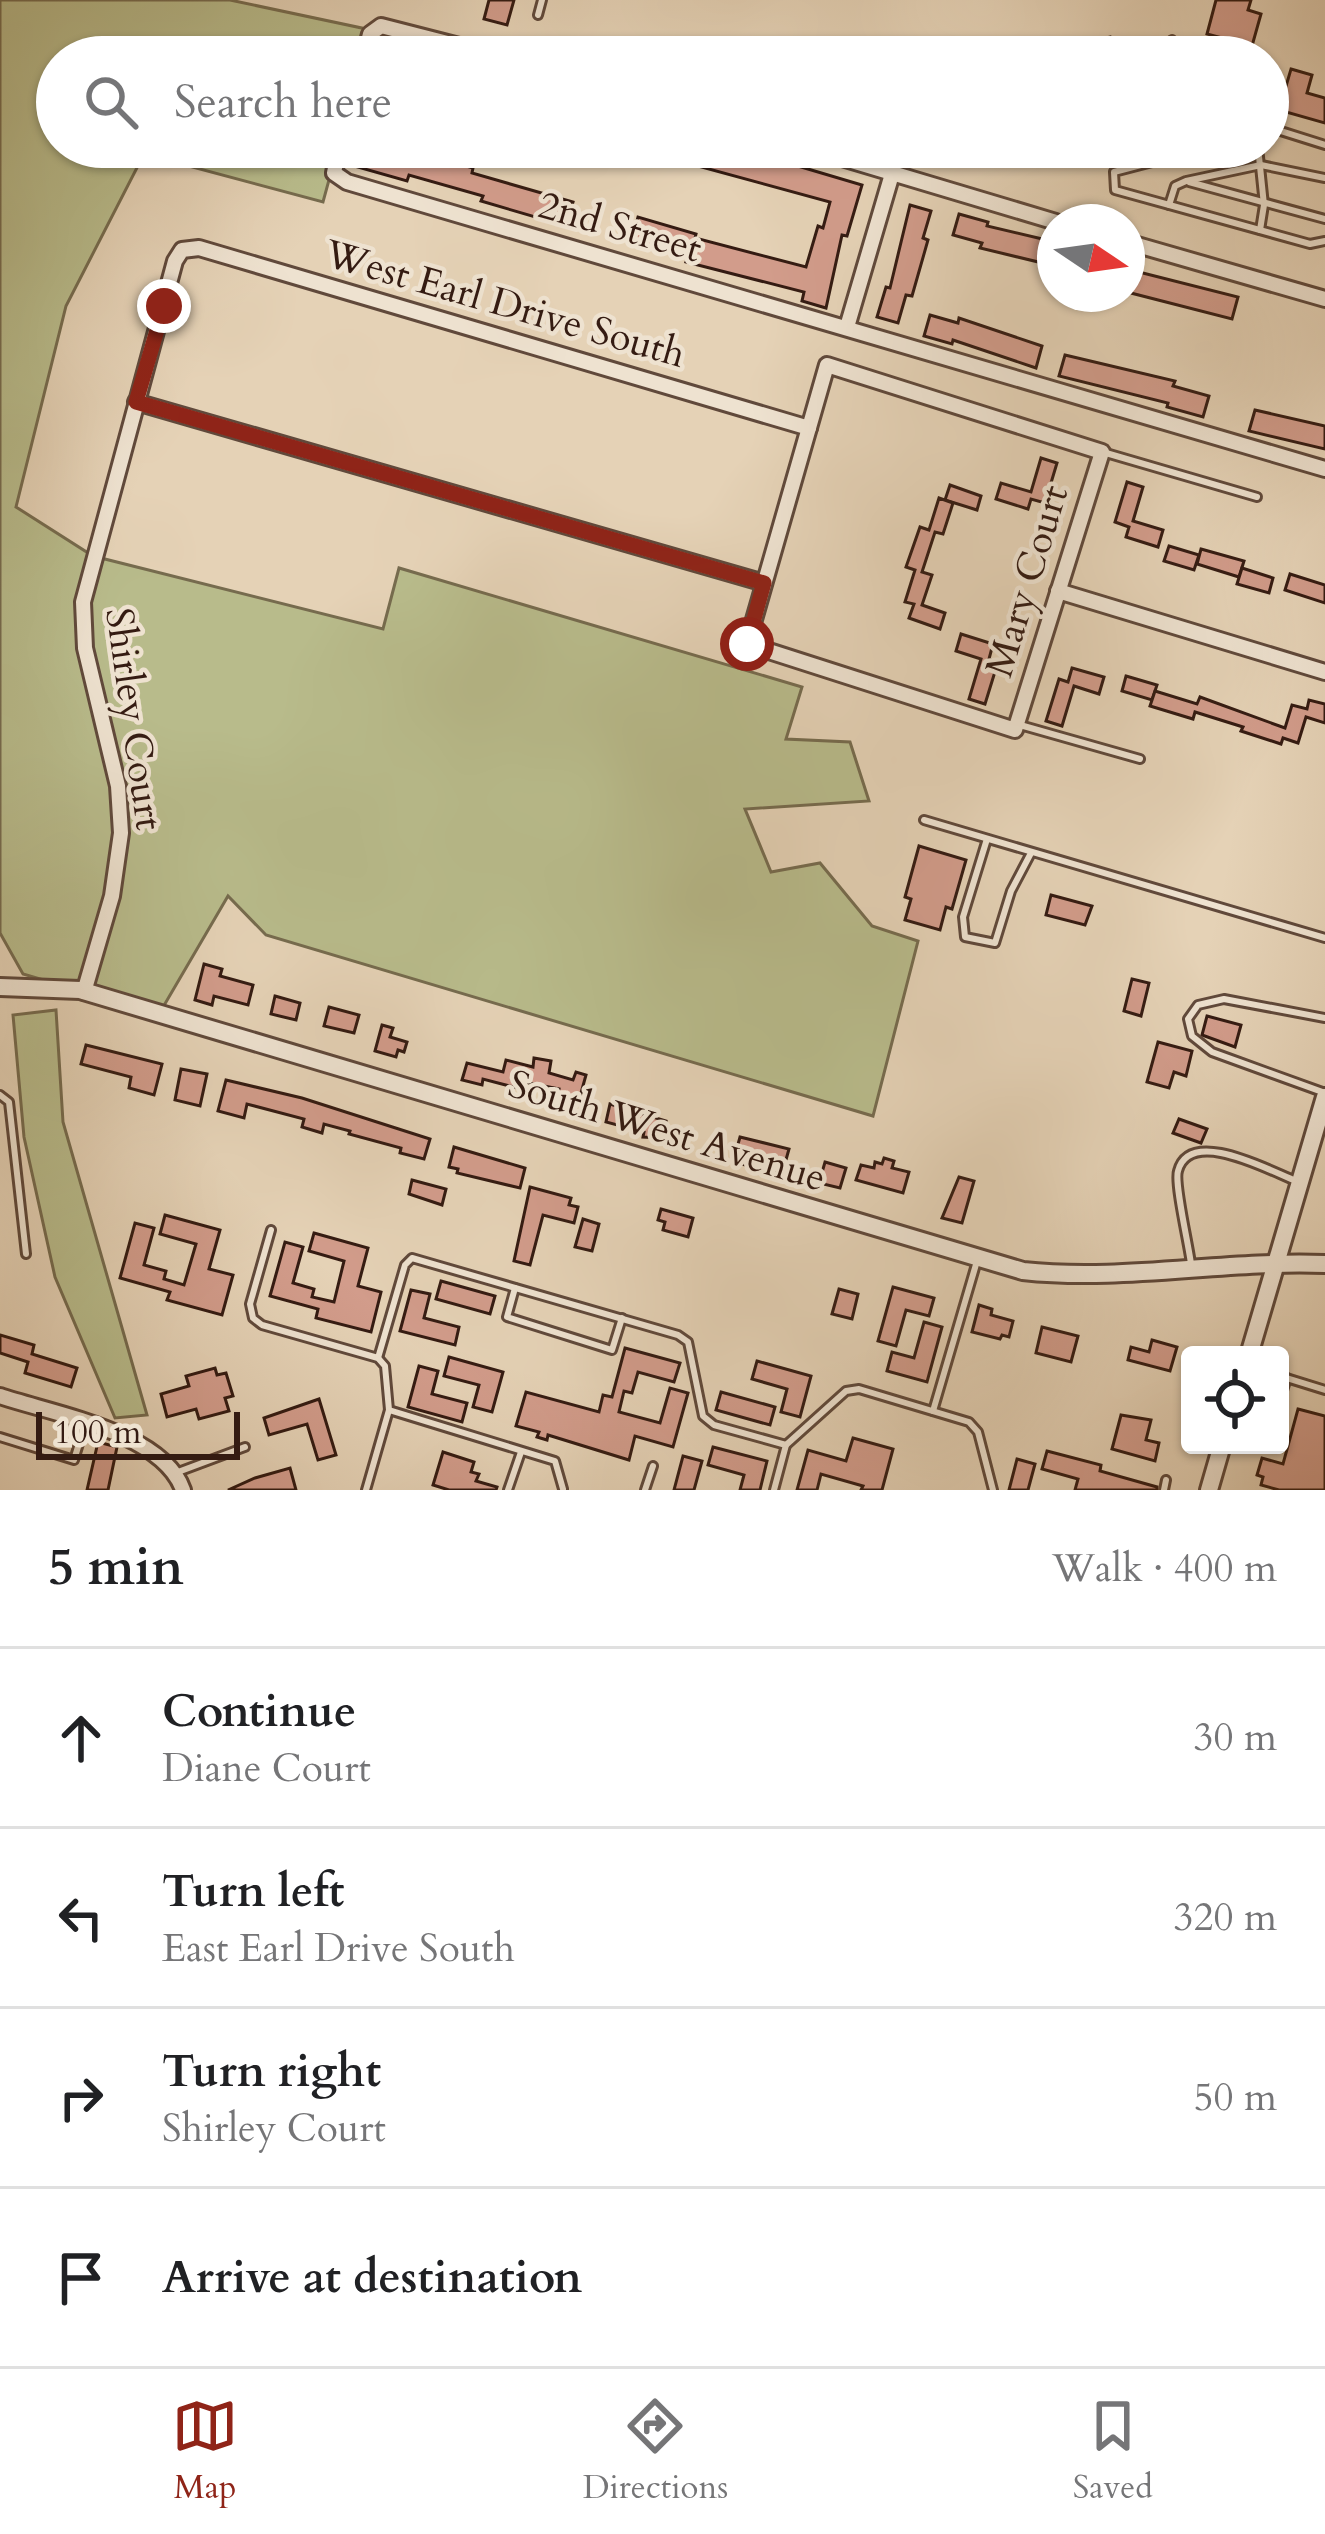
<!DOCTYPE html>
<meta charset="utf-8">
<style>
:root{--surface:#fff;--page:#f6f6f6;--text:#202124;--muted:#757577;--line:#e0e0e0;--accent:#8f2418}
body{margin:0;font-family:Cardo,serif;background:var(--page);color:var(--text)}
.controls{position:absolute;right:36px;bottom:36px;display:grid;overflow:hidden;border-radius:12px;box-shadow:0 3px 9px #0004}
.controls button{width:108px;height:108px;display:grid;place-items:center;padding:0;border:0;border-bottom:3px solid var(--line);background:var(--surface);color:var(--text);font:60px sans-serif}
.compass{position:absolute;left:1037px;top:204px;width:108px;height:108px;border-radius:50%;background:var(--surface);box-shadow:0 3px 9px #0004;rotate:103deg}
.scale{position:absolute;left:36px;bottom:30px;width:204px;box-sizing:border-box;padding-left:12px;border:6px solid #341b12;border-top:0;font-size:33px;line-height:42px;white-space:nowrap;color:#341b12;-webkit-text-stroke:9px #eee2d0;paint-order:stroke}
.stop{position:absolute;width:36px;height:36px;margin:-27px;border:9px solid #8f2418;border-radius:50%;background:#fff}
.stop.end{background:#8f2418;border-color:#fff;box-shadow:0 3px 12px #0008}
.list{margin:0;padding:0;list-style:none}
h2{display:flex;justify-content:space-between;align-items:center;height:156px;margin:0;padding:0 48px;font-size:51px}
h2 small{font-size:39px;font-weight:400;color:var(--muted)}
.list li{display:grid;grid-template-columns:78px 1fr auto;gap:36px;align-items:center;box-sizing:border-box;height:180px;padding:0 48px;border-top:3px solid var(--line)}
.list b{display:block;font-size:45px;white-space:nowrap}
.list p{margin:0;font-size:39px;white-space:nowrap;color:var(--muted)}
.list em{font-size:39px;font-style:normal;color:var(--muted)}
.icon{flex:none;width:66px;height:66px;fill:none;stroke:currentColor;stroke-width:2;stroke-linecap:round;stroke-linejoin:round}
.map{position:relative;flex:none;width:1325px;height:1490px;overflow:hidden}
.search{position:absolute;background:var(--surface);box-shadow:0 3px 9px #0004;left:36px;right:36px;top:36px;height:132px;display:flex;align-items:center;gap:30px;box-sizing:border-box;padding:0 42px;border-radius:66px;color:var(--muted);font-size:45px}
.sheet{height:876px;background:var(--surface)}
nav{display:flex;justify-content:space-around;align-items:center;box-sizing:border-box;height:168px;border-top:3px solid var(--line);background:var(--surface);font-size:33px;color:var(--muted)}
nav a{display:grid;justify-items:center;gap:6px}
nav .on{color:var(--accent)}
.map>svg:first-child{display:block}
</style>
<div class="map">
<svg width="1325" height="1490" viewBox="0 0 1325 1490">
<rect width="100%" height="100%" fill="#e5d2b6"/>
<filter id="stains"><feTurbulence type="fractalNoise" baseFrequency=".00167" numOctaves="4"/><feColorMatrix values="0 0 0 0 .2 0 0 0 0 .09 0 0 0 0 .02 0 0 0 .5 -.17"/></filter>
<radialGradient id="worn" r=".72"><stop offset=".6" stop-color="#630" stop-opacity="0"/><stop offset="1" stop-color="#630" stop-opacity=".3"/></radialGradient>
<!-- green -->
<g fill="#b8bb8b" stroke="#766b4e" stroke-width="3">
<polygon points="0,0 230,0 371,30 363,57 57,57 57,147 338,147 323,202 144,154 66,306 16,507 93,556 383,629 399,568 802,687 786,739 850,742 869,801 745,809 771,872 820,863 872,926 918,941 873,1116 266,935 228,896 159,1014 23,974 0,933"/>
<polygon points="56,1010 63,1122 147,1415 115,1418 55,1277 24,1137 13,1015"/>
</g>
<!-- building -->
<g fill="#d29c8b" stroke="#341b12" stroke-width="3">
<polygon points="489,0 514,0 507,25 484,19"/>
<polygon points="1216,0 1251,0 1248,10 1261,14 1252,46 1207,34"/>
<polygon points="1110,37 1112,47 1142,40 1146,57 1089,57 1089,53 1100,50 1097,40"/>
<polygon points="1291,69 1312,75 1307,93 1325,98 1325,123 1279,110"/>
<polygon points="350,147 385,147 415,156 416,151 473,168 472,173 573,202 566,226 481,201 483,196 409,175 407,181 347,164"/>
<polygon points="664,147 718,147 743,154 744,150 862,185 847,236 842,235 826,308 802,301 804,292 686,262 688,257 631,241 638,217 696,234 695,238 806,267 818,226 823,228 830,202 661,156"/>
<polygon points="910,205 931,211 923,238 928,240 912,296 906,295 898,323 877,317 886,287 890,288"/>
<polygon points="959,214 988,222 987,226 1055,242 1055,266 980,248 982,243 953,235"/>
<polygon points="1127,269 1238,297 1232,319 1127,292"/>
<polygon points="930,315 958,323 959,318 1042,346 1036,368 953,340 952,344 924,336"/>
<polygon points="1065,355 1175,381 1173,386 1209,396 1203,417 1167,407 1168,403 1059,376"/>
<polygon points="1255,410 1325,426 1325,449 1249,431"/>
<polygon points="1041,458 1057,463 1045,503 1031,499 1028,509 996,499 1001,483 1031,492"/>
<polygon points="1127,482 1143,487 1133,521 1163,530 1158,547 1126,537 1129,527 1115,522"/>
<polygon points="950,485 981,496 977,510 945,500"/>
<polygon points="939,498 953,503 943,534 935,532 922,572 932,575 922,605 945,613 940,629 909,618 914,604 905,602 915,570 906,567 920,527 929,530"/>
<polygon points="1169,546 1199,555 1194,570 1164,561"/>
<polygon points="1201,549 1244,561 1239,577 1197,564"/>
<polygon points="1242,568 1273,578 1269,593 1237,584"/>
<polygon points="1290,574 1325,585 1325,603 1285,590"/>
<polygon points="961,634 993,644 989,659 998,662 985,704 969,699 981,659 956,651"/>
<polygon points="1072,668 1104,677 1099,694 1074,686 1062,726 1046,721 1059,679 1068,682"/>
<polygon points="1126,676 1157,685 1152,700 1122,691"/>
<polygon points="1155,691 1197,704 1200,697 1285,728 1292,705 1307,709 1309,700 1325,704 1325,723 1306,717 1298,743 1283,738 1281,744 1241,731 1243,727 1195,712 1193,719 1150,706"/>
<polygon points="919,846 966,860 952,909 946,907 940,930 905,920 911,899 905,897"/>
<polygon points="1051,895 1092,906 1085,925 1046,915"/>
<polygon points="204,964 222,969 220,976 253,985 248,1005 214,996 212,1005 195,1000"/>
<polygon points="1132,979 1149,983 1141,1016 1124,1011"/>
<polygon points="275,996 300,1003 296,1020 271,1014"/>
<polygon points="329,1007 359,1015 354,1033 324,1026"/>
<polygon points="1207,1016 1241,1025 1235,1047 1202,1035"/>
<polygon points="382,1025 393,1028 390,1037 407,1042 404,1052 398,1050 396,1057 375,1051"/>
<polygon points="1158,1042 1192,1051 1186,1076 1174,1072 1169,1088 1147,1082"/>
<polygon points="86,1045 162,1064 154,1095 129,1088 131,1077 81,1064"/>
<polygon points="534,1058 551,1061 549,1073 573,1080 576,1072 586,1075 578,1104 557,1099 559,1089 519,1081 517,1088 483,1079 482,1085 462,1080 467,1063 503,1072 506,1060 533,1067"/>
<polygon points="181,1069 207,1074 200,1106 175,1100"/>
<polygon points="226,1080 302,1098 430,1139 424,1159 400,1153 401,1148 349,1134 350,1131 324,1124 322,1133 302,1127 304,1119 247,1104 244,1118 218,1111"/>
<polygon points="610,1104 666,1121 662,1138 643,1137 644,1132 606,1122"/>
<polygon points="1179,1119 1207,1129 1201,1143 1173,1133"/>
<polygon points="740,1137 789,1149 782,1174 733,1162"/>
<polygon points="454,1147 525,1168 520,1188 457,1173 458,1169 449,1167"/>
<polygon points="884,1158 894,1161 892,1168 909,1172 903,1193 856,1180 861,1165 874,1168 875,1162 882,1164"/>
<polygon points="825,1162 846,1168 840,1188 819,1183"/>
<polygon points="959,1177 974,1181 962,1223 942,1218"/>
<polygon points="412,1180 446,1189 442,1205 409,1194"/>
<polygon points="530,1187 571,1198 569,1205 578,1207 574,1223 543,1215 530,1265 514,1261"/>
<polygon points="661,1209 693,1218 688,1237 663,1230 665,1222 658,1220"/>
<polygon points="165,1215 220,1230 209,1269 233,1275 222,1315 167,1300 170,1292 120,1278 135,1223 154,1228 144,1265 166,1271 164,1279 184,1285 196,1244 160,1234"/>
<polygon points="583,1219 599,1224 592,1251 575,1247"/>
<polygon points="314,1233 368,1248 358,1286 381,1292 371,1332 316,1318 318,1309 270,1296 285,1242 303,1247 293,1283 314,1289 312,1297 334,1302 344,1261 309,1251"/>
<polygon points="441,1281 495,1296 490,1314 436,1299"/>
<polygon points="893,1287 934,1298 929,1316 906,1310 896,1346 878,1341"/>
<polygon points="839,1289 858,1294 852,1319 832,1314"/>
<polygon points="411,1290 430,1294 424,1318 459,1327 455,1345 400,1331"/>
<polygon points="979,1305 992,1309 991,1315 1013,1321 1009,1337 1002,1335 1000,1339 972,1332"/>
<polygon points="924,1322 942,1327 927,1382 887,1371 892,1352 914,1358"/>
<polygon points="1042,1327 1078,1336 1071,1362 1036,1353"/>
<polygon points="0,1335 34,1345 32,1354 77,1368 71,1387 25,1373 28,1362 0,1353"/>
<polygon points="1152,1340 1177,1347 1170,1371 1128,1360 1131,1347 1149,1352"/>
<polygon points="625,1348 680,1363 674,1382 638,1372 632,1393 624,1391 619,1412 660,1423 670,1388 688,1393 673,1447 635,1436 629,1460 548,1435 547,1440 537,1437 539,1432 516,1426 526,1392 599,1412 603,1395 612,1397"/>
<polygon points="449,1357 503,1372 492,1412 473,1407 479,1385 444,1376"/>
<polygon points="757,1361 811,1376 800,1417 781,1412 787,1389 752,1379"/>
<polygon points="419,1366 438,1371 432,1394 467,1403 462,1422 408,1407"/>
<polygon points="215,1368 217,1375 226,1373 233,1396 225,1398 229,1411 199,1419 196,1409 167,1417 161,1394 189,1386 186,1376"/>
<polygon points="721,1392 775,1407 770,1425 716,1410"/>
<polygon points="319,1399 336,1455 318,1460 307,1424 269,1435 264,1418"/>
<polygon points="1298,1409 1325,1416 1325,1490 1279,1490 1261,1485 1263,1477 1257,1475 1262,1458 1283,1464"/>
<polygon points="1121,1415 1151,1420 1146,1440 1159,1443 1155,1461 1112,1449"/>
<polygon points="853,1438 893,1449 882,1490 861,1490 863,1486 821,1474 817,1490 797,1490 808,1450 846,1461"/>
<polygon points="98,1442 117,1447 108,1490 87,1490"/>
<polygon points="713,1447 767,1461 760,1490 740,1490 744,1475 708,1465"/>
<polygon points="1047,1451 1101,1465 1100,1471 1157,1487 1157,1490 1075,1490 1078,1479 1042,1469"/>
<polygon points="443,1452 474,1462 471,1472 479,1474 476,1481 497,1487 496,1490 449,1490 433,1485"/>
<polygon points="683,1456 702,1461 694,1490 674,1490"/>
<polygon points="1017,1459 1035,1464 1028,1490 1009,1490"/>
<polygon points="290,1468 296,1490 228,1490 255,1478"/>
</g>
<g fill="none" stroke-linecap="round" stroke-linejoin="round">
<!-- service casing -->
<g stroke="#60493b" stroke-width="12">
<g id="service">
<polyline points="538,15 542,0"/>
<polyline points="1172,40 1176,57"/>
<polyline points="1268,127 1325,145"/>
<polyline points="1210,147 1114,172 1115,190 1310,244 1325,241"/>
<polyline points="1258,147 1264,205 1260,230"/>
<polyline points="1189,182 1325,219"/>
<polyline points="1169,205 1175,186 1186,181 1261,165 1325,178"/>
<polyline points="1106,453 1257,497"/>
<polyline points="1020,725 1140,759"/>
<polyline points="924,820 1325,938"/>
<polyline points="987,839 963,917 965,937 995,943 1011,891 1031,853"/>
<polyline points="1325,1018 1224,999 1198,1005 1188,1019 1192,1036 1212,1052 1325,1093"/>
<polyline points="0,1095 9,1102 26,1254"/>
<polyline points="271,1230 250,1304 253,1318 262,1325 378,1358 385,1366 389,1410 555,1461 563,1489"/>
<path d="M1191,1264C1189,1246 1174,1183 1178,1171C1190,1126 1272,1172 1296,1181"/>
<polyline points="515,1288 507,1317 612,1350 622,1318"/>
<polyline points="378,1358 405,1265 412,1258 678,1335 688,1342 703,1416 714,1425 786,1445 774,1490"/>
<polyline points="1280,1376 1325,1390"/>
<polyline points="1280,1400 1287,1378"/>
<polyline points="933,1411 977,1261"/>
<polyline points="0,1437 74,1460 85,1424"/>
<polyline points="786,1445 846,1391 859,1389 969,1422 978,1432 993,1490"/>
<polyline points="178,1472 245,1447"/>
<polyline points="366,1490 389,1410"/>
<polyline points="508,1490 521,1452"/>
<polyline points="645,1490 653,1466"/>
<polyline points="1164,1490 1166,1480"/>
</g>
</g>
<!-- minor casing -->
<g stroke="#60493b" stroke-width="20">
<g id="minor">
<polyline points="364,57 370,34 381,26 502,57"/>
<polyline points="339,147 334,173 347,182 1325,469"/>
<polyline points="805,147 1056,222"/>
<polyline points="1127,242 1325,299"/>
<polyline points="847,327 892,174"/>
<polygon points="827,365 1102,452 1015,730 747,644"/>
<polyline points="136,402 764,583"/>
<polyline points="1058,591 1325,672"/>
<polyline points="84,992 112,896 121,833 118,786 85,648 83,602 175,261 182,250 199,248 809,428"/>
<path d="M0,1396C53,1414 163,1432 183,1490"/>
</g>
</g>
<!-- tertiary casing -->
<g stroke="#60493b" stroke-width="22">
<g id="tertiary">
<path d="M0,987L80,990L1023,1271C1123,1282 1224,1260 1325,1264"/>
<polyline points="1249,1355 1325,1097"/>
<polyline points="1209,1490 1222,1445"/>
</g>
</g>
<!-- service -->
<use href="#service" stroke="#eee2d0" stroke-width="6"/>
<!-- minor -->
<use href="#minor" stroke="#eee2d0" stroke-width="14"/>
<!-- tertiary -->
<use href="#tertiary" stroke="#eee2d0" stroke-width="16"/>
</g>
<g fill="none" stroke-linecap="round" stroke-linejoin="round">
<!-- route -->
<polyline stroke="#8f2418" stroke-width="15" points="164,306 136,402 764,583 747,644"/>
</g>
<g text-anchor="middle" dominant-baseline="central" stroke-width="9" stroke-linejoin="round" paint-order="stroke">
<!-- street labels -->
<g font-size="39" fill="#341b12" stroke="#eee2d0">
<text transform="translate(620 227) rotate(16)">2nd Street</text>
<text transform="translate(505 304) rotate(16)">West Earl Drive South</text>
<text transform="translate(1027 581) rotate(-73)">Mary Court</text>
<text transform="translate(134 719) rotate(82)">Shirley Court</text>
<text transform="translate(667 1131) rotate(17)">South West Avenue</text>
</g>
</g>
<rect width="100%" height="100%" filter="url(#stains)"/>
<rect width="100%" height="100%" fill="url(#worn)"/>
</svg>
<div class="controls">
<button><svg class="icon" aria-label="locate" viewBox="0 0 24 24"><circle cx="12" cy="12" r="6"/><path d="M12 2v4M12 18v4M2 12h4M18 12h4"/></svg></button>
</div>
<svg class="compass" viewBox="-18 -18 36 36"><path d="M0-13l5 13h-10z" fill="#e53935"/><path d="M0 13l5-13h-10z" fill="#757577"/></svg>
<div class="scale">100 m</div>
<div class="stop" style="left:747px;top:644px"></div>
<div class="stop end" style="left:164px;top:306px"></div>
<div class="search"><svg class="icon" aria-label="search" viewBox="0 0 24 24"><circle cx="10" cy="10" r="6"/><path d="M15 15l6 6"/></svg>Search here</div>
</div>
<section class="sheet">
<h2>5 min<small>Walk · 400 m</small></h2>
<ul class="list">
<li><svg class="icon" aria-label="ahead" viewBox="0 0 24 24"><path d="M12 20V5M6 11l6-6 6 6"/></svg><div><b>Continue</b><p>Diane Court</p></div><em>30 m</em></li>
<li><svg class="icon" aria-label="left" viewBox="0 0 24 24"><path d="M17 20v-9H6M10 6l-5 5 5 5"/></svg><div><b>Turn left</b><p>East Earl Drive South</p></div><em>320 m</em></li>
<li><svg class="icon" aria-label="right" viewBox="0 0 24 24"><path d="M7 20v-9h11M14 6l5 5-5 5"/></svg><div><b>Turn right</b><p>Shirley Court</p></div><em>50 m</em></li>
<li><svg class="icon" aria-label="arrive" viewBox="0 0 24 24"><path d="M6 21V4h12l-3 4 3 4H6"/></svg><div><b>Arrive at destination</b></div></li>
</ul>
</section>
<nav>
<a class="on"><svg class="icon" aria-label="map" viewBox="0 0 24 24"><path d="M3 6l6-2 6 2 6-2v14l-6 2-6-2-6 2zM9 4v14M15 6v14"/></svg>Map</a>
<a><svg class="icon" aria-label="directions" viewBox="0 0 24 24"><path d="M12 3l9 9-9 9-9-9zM9 14v-3h6M13 9l2 2-2 2"/></svg>Directions</a>
<a><svg class="icon" aria-label="saved" viewBox="0 0 24 24"><path d="M7 4h10v16l-5-4-5 4z"/></svg>Saved</a>
</nav>
